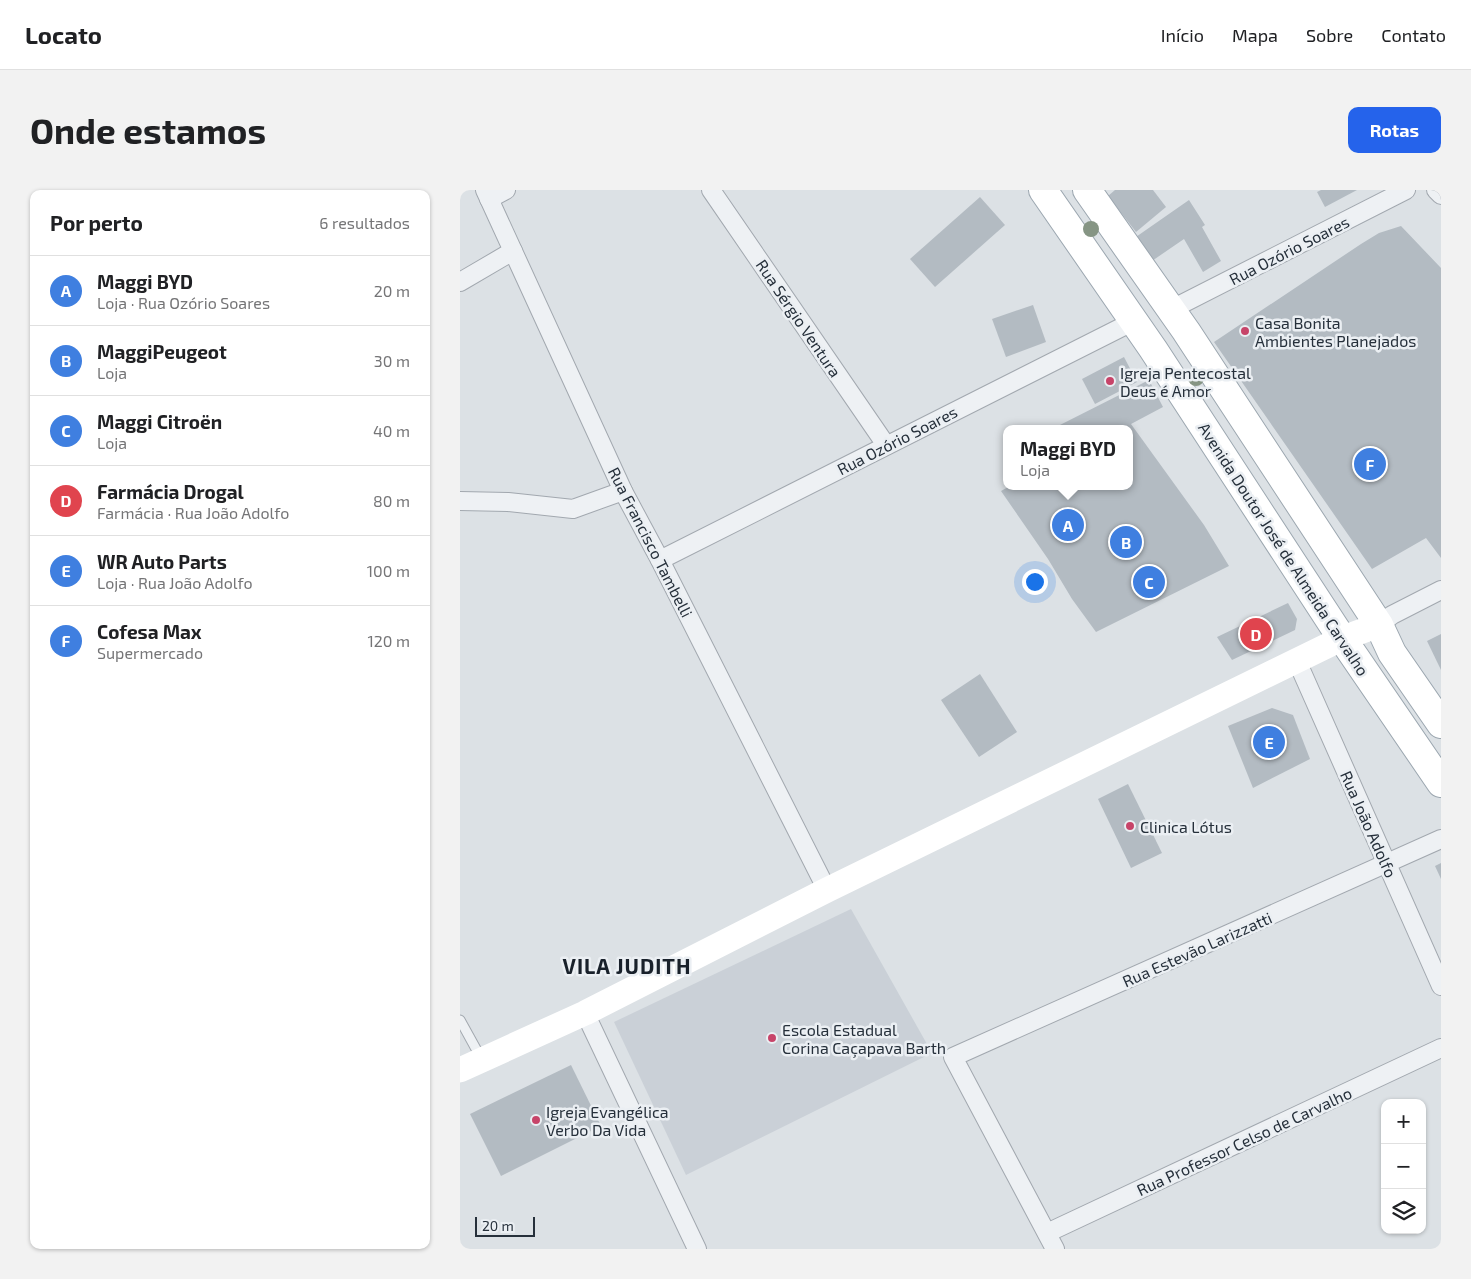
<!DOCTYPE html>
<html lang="pt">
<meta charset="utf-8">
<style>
:root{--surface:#fff;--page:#f2f2f2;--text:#202124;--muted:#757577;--line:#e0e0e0;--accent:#2563eb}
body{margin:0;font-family:"Exo 2",sans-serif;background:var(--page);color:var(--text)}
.controls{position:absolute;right:15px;bottom:15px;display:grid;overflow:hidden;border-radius:10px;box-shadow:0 1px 4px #0004}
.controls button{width:45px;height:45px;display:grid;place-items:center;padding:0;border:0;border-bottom:1px solid var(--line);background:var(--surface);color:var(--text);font:25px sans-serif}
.scale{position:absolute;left:15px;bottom:12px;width:60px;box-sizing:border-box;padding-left:5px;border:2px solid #26303b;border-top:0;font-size:14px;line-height:18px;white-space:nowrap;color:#26303b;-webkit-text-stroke:4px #ebeff3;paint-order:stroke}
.you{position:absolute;left:574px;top:391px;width:18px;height:18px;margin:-12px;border:4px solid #fff;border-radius:50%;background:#1a73e8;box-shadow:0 0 0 8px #1a73e833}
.badge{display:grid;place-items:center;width:32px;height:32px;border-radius:50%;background:var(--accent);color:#fff;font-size:16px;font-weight:700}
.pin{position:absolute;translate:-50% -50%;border:2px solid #fff;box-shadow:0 1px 5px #0006}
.popup{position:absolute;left:543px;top:235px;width:130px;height:65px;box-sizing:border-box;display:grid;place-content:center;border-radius:10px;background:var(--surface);filter:drop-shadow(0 1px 4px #0005);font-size:16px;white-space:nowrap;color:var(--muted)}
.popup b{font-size:19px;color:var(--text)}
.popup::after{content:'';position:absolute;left:50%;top:100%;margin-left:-10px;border:10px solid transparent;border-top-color:var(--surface)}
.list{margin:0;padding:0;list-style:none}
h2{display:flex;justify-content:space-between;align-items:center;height:65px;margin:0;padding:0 20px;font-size:21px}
h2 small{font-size:16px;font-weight:400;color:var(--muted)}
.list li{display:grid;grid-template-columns:32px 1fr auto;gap:15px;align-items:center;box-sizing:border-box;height:70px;padding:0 20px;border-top:1px solid var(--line)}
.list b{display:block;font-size:19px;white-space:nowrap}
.list p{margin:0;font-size:16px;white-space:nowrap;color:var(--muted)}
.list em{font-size:16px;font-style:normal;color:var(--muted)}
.icon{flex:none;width:28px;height:28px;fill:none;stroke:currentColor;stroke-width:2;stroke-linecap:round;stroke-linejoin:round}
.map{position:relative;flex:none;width:981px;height:1059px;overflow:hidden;border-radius:10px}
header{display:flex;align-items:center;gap:30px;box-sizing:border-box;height:70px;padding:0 25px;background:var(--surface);border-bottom:1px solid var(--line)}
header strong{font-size:24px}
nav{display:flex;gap:28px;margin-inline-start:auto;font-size:18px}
.intro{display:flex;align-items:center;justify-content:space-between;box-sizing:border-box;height:120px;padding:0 30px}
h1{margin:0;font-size:35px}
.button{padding:12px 22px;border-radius:10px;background:var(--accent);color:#fff;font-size:18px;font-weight:700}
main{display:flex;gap:30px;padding:0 30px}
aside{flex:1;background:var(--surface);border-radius:10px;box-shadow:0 1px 4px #0004}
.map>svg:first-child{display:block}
</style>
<header>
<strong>Locato</strong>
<nav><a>Início</a><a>Mapa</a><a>Sobre</a><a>Contato</a></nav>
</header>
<div class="intro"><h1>Onde estamos</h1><a class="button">Rotas</a></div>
<main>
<aside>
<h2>Por perto<small>6 resultados</small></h2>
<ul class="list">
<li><span class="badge" style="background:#3f7fe0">A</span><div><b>Maggi BYD</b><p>Loja · Rua Ozório Soares</p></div><em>20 m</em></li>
<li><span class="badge" style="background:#3f7fe0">B</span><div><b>MaggiPeugeot</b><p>Loja</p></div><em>30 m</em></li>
<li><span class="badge" style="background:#3f7fe0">C</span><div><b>Maggi Citroën</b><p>Loja</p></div><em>40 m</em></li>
<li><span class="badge" style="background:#e0444e">D</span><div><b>Farmácia Drogal</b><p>Farmácia · Rua João Adolfo</p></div><em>80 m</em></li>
<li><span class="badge" style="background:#3f7fe0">E</span><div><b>WR Auto Parts</b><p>Loja · Rua João Adolfo</p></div><em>100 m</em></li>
<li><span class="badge" style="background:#3f7fe0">F</span><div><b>Cofesa Max</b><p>Supermercado</p></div><em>120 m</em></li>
</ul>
</aside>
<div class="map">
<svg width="981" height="1059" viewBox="0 0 981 1059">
<rect width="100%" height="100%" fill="#dce1e5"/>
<!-- built -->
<polygon fill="#cad0d7" points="391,719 472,863 226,985 154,832"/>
<!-- building -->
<g fill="#b3bbc2">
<polygon points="655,0 693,0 706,17 676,42 648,6"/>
<polygon points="861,0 897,0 865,17 857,2"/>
<polygon points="520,7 545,35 475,97 450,69"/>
<polygon points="729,10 745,35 742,37 761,71 743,82 724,49 689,73 673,49"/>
<polygon points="941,36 981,78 981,368 966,348 912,379 754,152 901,54 919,43"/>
<polygon points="573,115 586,152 546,167 532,129"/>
<polygon points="664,167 677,192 635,214 622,189"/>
<polygon points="689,190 703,217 671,234 744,335 769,376 636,442 612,409 588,369 541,301 550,296 669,296 669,239 592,239"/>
<polygon points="828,413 837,429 835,440 772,470 757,447"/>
<polygon points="981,444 981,480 967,451"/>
<polygon points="520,484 557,542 519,567 481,510"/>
<polygon points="812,518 833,525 850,569 793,598 768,536"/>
<polygon points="668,594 702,663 671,678 638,609"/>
<polygon points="981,673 981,689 975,676"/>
<polygon points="111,875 141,936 41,986 10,924"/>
</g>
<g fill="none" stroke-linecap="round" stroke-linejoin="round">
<!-- lane casing -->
<g stroke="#a2a8af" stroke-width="11">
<polyline id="lane" points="0,830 21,868"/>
</g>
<!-- street casing -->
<g stroke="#a2a8af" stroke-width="20">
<g id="street">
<polyline points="25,0 163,301 200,370 367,700"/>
<polyline points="251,0 426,255"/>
<polyline points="976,0 981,5"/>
<polyline points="29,9 46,0"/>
<polyline points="0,92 53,61"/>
<polyline points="712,119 946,0"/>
<polyline points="0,311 48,312 113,319 163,301"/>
<polyline points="200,370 674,131"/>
<polyline points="919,435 932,425 981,400"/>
<polyline points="837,471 981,796"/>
<polyline points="125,823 237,1059"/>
<polyline points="587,1043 981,858"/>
<polyline points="595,1059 493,867 981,649"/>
</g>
</g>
<!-- primary casing -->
<g stroke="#9ca7b0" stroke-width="30">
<g id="primary">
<polyline points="583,0 693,159 875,438 981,593"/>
<polyline points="627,0 726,141 919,435 932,463 981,534"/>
</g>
</g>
<!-- lane -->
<use href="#lane" stroke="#eef1f4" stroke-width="9"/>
<!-- street -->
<use href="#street" stroke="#eef1f4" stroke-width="18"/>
<!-- secondary -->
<polyline stroke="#fff" stroke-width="25" points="0,880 125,823 367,700 883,448 919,435"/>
<!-- primary -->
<use href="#primary" stroke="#fff" stroke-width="28"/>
</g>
<!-- trees -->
<g fill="#869584">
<circle cx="631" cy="39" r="8"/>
<circle cx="736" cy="188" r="8"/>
</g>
<!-- markers -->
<g fill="#c74469" stroke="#ebeff3" stroke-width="2">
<circle cx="785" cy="141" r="5"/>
<circle cx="650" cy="191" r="5"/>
<circle cx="670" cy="636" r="5"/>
<circle cx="312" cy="848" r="5"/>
<circle cx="76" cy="930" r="5"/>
</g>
<g text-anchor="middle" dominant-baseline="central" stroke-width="5" stroke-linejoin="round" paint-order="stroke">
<!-- street labels -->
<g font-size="16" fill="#26303b" stroke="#ebeff3">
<text transform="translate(829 60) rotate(-27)">Rua Ozório Soares</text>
<text transform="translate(339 128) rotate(56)">Rua Sérgio Ventura</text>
<text transform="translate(437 250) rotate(-27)">Rua Ozório Soares</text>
<text transform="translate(191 352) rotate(63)">Rua Francisco Tambelli</text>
<text transform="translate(824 359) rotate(57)">Avenida Doutor José de Almeida Carvalho</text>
<text transform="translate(909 634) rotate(66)">Rua João Adolfo</text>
<text transform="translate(737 759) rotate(-24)">Rua Estevão Larizzatti</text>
<text transform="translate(784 951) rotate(-25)">Rua Professor Celso de Carvalho</text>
</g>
<!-- poi labels -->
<g font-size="16" fill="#26303b" stroke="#ebeff3" text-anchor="start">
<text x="795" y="132">Casa Bonita<tspan x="795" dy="18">Ambientes Planejados</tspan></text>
<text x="660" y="182">Igreja Pentecostal<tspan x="660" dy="18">Deus é Amor</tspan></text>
<text x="680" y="636">Clinica Lótus</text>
<text x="322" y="839">Escola Estadual<tspan x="322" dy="18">Corina Caçapava Barth</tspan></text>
<text x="86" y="921">Igreja Evangélica<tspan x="86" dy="18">Verbo Da Vida</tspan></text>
</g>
<!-- district labels -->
<g font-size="21" font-weight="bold" letter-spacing="1" fill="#19212b" stroke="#ebeff3">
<text x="167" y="775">VILA JUDITH</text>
</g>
</g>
</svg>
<div class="controls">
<button>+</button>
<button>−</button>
<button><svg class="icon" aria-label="layers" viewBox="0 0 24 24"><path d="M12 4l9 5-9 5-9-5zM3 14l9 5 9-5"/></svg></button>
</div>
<div class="scale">20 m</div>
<div class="you"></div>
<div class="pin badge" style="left:608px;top:335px;background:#3f7fe0">A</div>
<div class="popup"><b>Maggi BYD</b>Loja</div>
<div class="pin badge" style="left:666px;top:352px;background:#3f7fe0">B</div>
<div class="pin badge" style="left:689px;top:392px;background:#3f7fe0">C</div>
<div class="pin badge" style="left:796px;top:444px;background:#e0444e">D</div>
<div class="pin badge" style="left:809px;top:552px;background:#3f7fe0">E</div>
<div class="pin badge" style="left:910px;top:274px;background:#3f7fe0">F</div>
</div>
</main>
